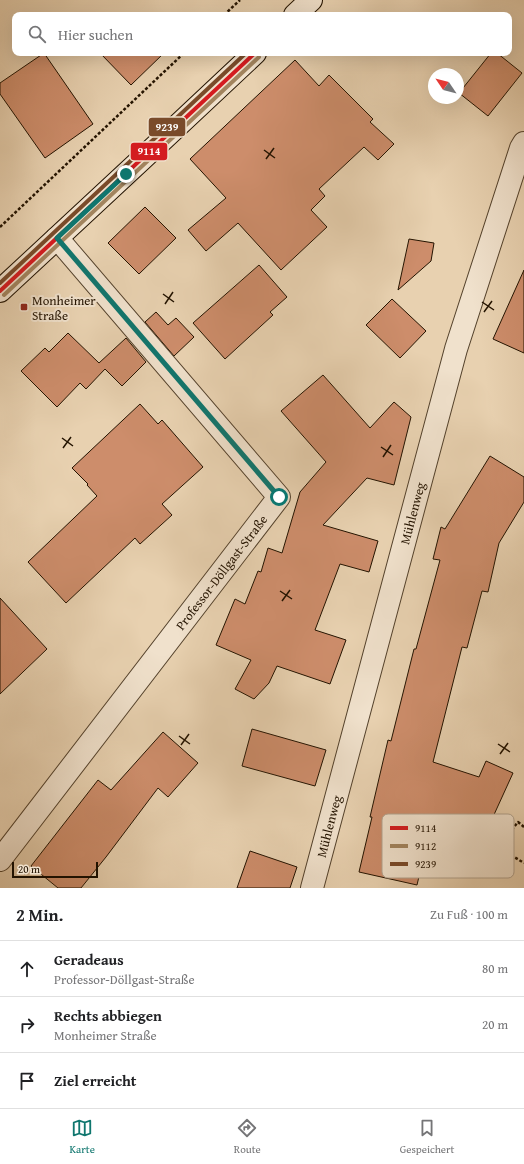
<!DOCTYPE html>
<html lang="de">
<meta charset="utf-8">
<style>
:root{--surface:#fff;--page:#f2f2f2;--text:#202124;--muted:#757577;--line:#e0e0e0;--accent:#0f766e}
body{margin:0;font-family:"Gentium Book Plus",serif;background:var(--page);color:var(--text)}
.compass{position:absolute;left:428px;top:68px;width:36px;height:36px;border-radius:50%;background:var(--surface);box-shadow:0 4px 16px #0002;rotate:305deg}
.scale{position:absolute;left:12px;bottom:10px;width:86px;box-sizing:border-box;padding-left:4px;border:2px solid #231300;border-top:0;font-size:11px;line-height:14px;white-space:nowrap;color:#231300;-webkit-text-stroke:3px #f0e1cc;paint-order:stroke}
.stop{position:absolute;width:12px;height:12px;margin:-9px;border:3px solid #0f766e;border-radius:50%;background:#fff}
.stop.end{background:#0f766e;border-color:#fff;box-shadow:0 1px 4px #0008}
.list{margin:0;padding:0;list-style:none}
h2{display:flex;justify-content:space-between;align-items:center;height:52px;margin:0;padding:0 16px;font-size:17px}
h2 small{font-size:13px;font-weight:400;color:var(--muted)}
.list li{display:grid;grid-template-columns:26px 1fr auto;gap:12px;align-items:center;box-sizing:border-box;height:56px;padding:0 16px;border-top:1px solid var(--line)}
.list b{display:block;font-size:15px;white-space:nowrap}
.list p{margin:0;font-size:13px;white-space:nowrap;color:var(--muted)}
.list em{font-size:13px;font-style:normal;color:var(--muted)}
.icon{flex:none;width:22px;height:22px;fill:none;stroke:currentColor;stroke-width:2;stroke-linecap:round;stroke-linejoin:round}
.map{position:relative;flex:none;width:524px;height:888px;overflow:hidden}
.search{position:absolute;background:var(--surface);box-shadow:0 4px 16px #0002;left:12px;right:12px;top:12px;height:44px;display:flex;align-items:center;gap:10px;box-sizing:border-box;padding:0 14px;border-radius:8px;color:var(--muted);font-size:15px}
.sheet{height:220px;background:var(--surface)}
nav{display:flex;justify-content:space-around;align-items:center;box-sizing:border-box;height:56px;border-top:1px solid var(--line);background:var(--surface);font-size:11px;color:var(--muted)}
nav a{display:grid;justify-items:center;gap:2px}
nav .on{color:var(--accent)}
.map>svg:first-child{display:block}
</style>
<div class="map">
<svg width="524" height="888" viewBox="0 0 524 888">
<rect width="100%" height="100%" fill="#e8d1b0"/>
<filter id="stains"><feTurbulence type="fractalNoise" baseFrequency=".005" numOctaves="4"/><feColorMatrix values="0 0 0 0 .2 0 0 0 0 .09 0 0 0 0 .02 0 0 0 .5 -.17"/></filter>
<radialGradient id="worn" r=".72"><stop offset=".6" stop-color="#630" stop-opacity="0"/><stop offset="1" stop-color="#630" stop-opacity=".3"/></radialGradient>
<!-- building -->
<g fill="#cd8d6b" stroke="#231300">
<polygon points="44,53 93,124 45,158 0,94 0,83"/>
<polygon points="100,53 164,53 131,85"/>
<polygon points="491,53 497,53 522,73 488,116 459,93"/>
<polygon points="295,60 319,86 329,75 373,119 370,122 394,144 378,160 364,147 319,189 325,196 311,210 327,227 281,270 238,223 206,251 188,230 226,198 190,159"/>
<polygon points="145,207 176,238 139,274 108,243"/>
<polygon points="409,239 434,243 431,261 398,290"/>
<polygon points="259,265 287,297 270,312 273,315 225,359 193,323"/>
<polygon points="524,270 524,353 493,339"/>
<polygon points="392,299 426,331 400,358 366,325"/>
<polygon points="156,312 168,325 176,318 194,337 174,356 145,322"/>
<polygon points="68,333 99,363 126,338 146,362 122,386 105,369 86,389 80,383 57,407 21,371 45,348 49,352"/>
<polygon points="323,375 370,428 394,402 411,417 394,485 367,478 323,525 378,541 369,572 340,564 315,630 346,640 330,684 277,666 269,683 254,699 235,689 251,660 216,645 235,599 245,604 258,571 261,572 268,548 282,553 300,492 326,462 281,411"/>
<polygon points="140,404 158,424 162,420 203,467 162,504 172,515 140,544 135,538 66,603 28,562 97,496 87,485 88,484 72,468"/>
<polygon points="490,456 524,477 524,502 499,543 488,592 482,591 467,648 462,647 433,762 479,777 486,761 513,773 472,863 427,842 417,885 359,872 372,817 370,817 388,740 391,741 414,649 416,649 440,560 433,559 441,527 445,529"/>
<polygon points="0,598 47,649 0,694"/>
<polygon points="252,729 326,750 315,786 242,766"/>
<polygon points="163,732 198,763 168,797 158,788 106,857 81,888 58,888 31,866 98,780 111,790"/>
<polygon points="250,851 297,867 290,888 237,888"/>
</g>
<g fill="none" stroke-linecap="round" stroke-linejoin="round">
<!-- street casing -->
<g stroke="#54422c" stroke-width="24">
<g id="street">
<path id="s1" d="M0,860L279,497L57,238"/>
<path id="s2" d="M312,888L456,349L521,148L524,143"/>
</g>
</g>
<!-- secondary casing -->
<g stroke="#231300" stroke-width="24">
<g id="secondary">
<polyline points="295,15 311,0"/>
<polyline points="0,291 142,159 255,53"/>
</g>
</g>
<!-- path -->
<g stroke="#231300" stroke-width="2.5" stroke-dasharray="3 2" stroke-linecap="butt">
<polyline points="224,15 240,0"/>
<polyline points="0,227 184,53"/>
<polyline points="524,827 518,822 498,847 524,863"/>
</g>
<!-- street -->
<use href="#street" stroke="#f0e1cc" stroke-width="22"/>
<!-- secondary -->
<use href="#secondary" stroke="#f0e1cc" stroke-width="22"/>
<!-- bus-1 casing -->
<g stroke="#f0e1cc" stroke-width="7">
<polyline id="bus-1" points="0,291 255,53"/>
</g>
<!-- bus-2 casing -->
<g stroke="#f0e1cc" stroke-width="7">
<polyline id="bus-2" points="4,295 259,57"/>
</g>
<!-- bus-3 casing -->
<g stroke="#f0e1cc" stroke-width="7">
<polyline id="bus-3" points="0,283 246,53"/>
</g>
<!-- bus-1 -->
<use href="#bus-1" stroke="#d41c20" stroke-width="4"/>
<!-- bus-2 -->
<use href="#bus-2" stroke="#a2845e" stroke-width="4"/>
<!-- bus-3 -->
<use href="#bus-3" stroke="#7a4b2a" stroke-width="4"/>
</g>
<g fill="none" stroke-linecap="round" stroke-linejoin="round">
<!-- route -->
<polyline stroke="#0f766e" stroke-width="5" points="126,174 57,238 279,497"/>
</g>
<!-- ticks -->
<path fill="none" stroke="#231300" stroke-width="1.5" d="M264,150L275,158M266,159L274,148M163,294L174,302M482,302L494,310M165,304L173,292M484,312L492,301M62,438L73,446M381,447L393,455M63,448L71,437M383,457L391,445M280,591L292,599M282,601L290,590M179,736L190,744M498,744L510,752M181,745L189,734M500,754L508,743"/>
<!-- markers -->
<rect fill="#8f2418" stroke="#f0e1cc" stroke-width="1.5" x="20" y="303" width="8" height="8" rx="2"/>
<g text-anchor="middle" dominant-baseline="central" stroke-width="4" stroke-linejoin="round" paint-order="stroke">
<!-- poi labels -->
<g font-size="13" fill="#231300" stroke="#f0e1cc" text-anchor="start">
<text x="32" y="300">Monheimer<tspan x="32" dy="15">Straße</tspan></text>
</g>
<!-- street labels -->
<g font-size="13" fill="#231300" stroke="#f0e1cc">
<text stroke="none"><textPath href="#s2" startOffset="388">Mühlenweg</textPath></text>
<text stroke="none"><textPath href="#s1" startOffset="363">Professor-Döllgast-Straße</textPath></text>
<text stroke="none"><textPath href="#s2" startOffset="64">Mühlenweg</textPath></text>
</g>
</g>
<!-- legend -->
<rect x="382" y="814" width="132" height="64" rx="6" fill="#f0e1cc" stroke="#b2a38f" stroke-width="1"/>
<rect x="390" y="826" width="18" height="4" fill="#d41c20"/>
<rect x="390" y="844" width="18" height="4" fill="#a2845e"/>
<rect x="390" y="862" width="18" height="4" fill="#7a4b2a"/>
<g font-size="11" fill="#231300">
<text x="415" y="832">9114</text>
<text x="415" y="850">9112</text>
<text x="415" y="868">9239</text>
</g>
<g stroke="#f0e1cc" stroke-width="1.5">
<rect x="148" y="117" width="38" height="20" rx="4" fill="#7a4b2a"/>
<rect x="130" y="142" width="38" height="19" rx="4" fill="#d41c20"/>
</g>
<g font-size="11" text-anchor="middle" font-weight="bold" fill="#fff">
<text x="167" y="131">9239</text>
<text x="149" y="155">9114</text>
</g>
<rect width="100%" height="100%" filter="url(#stains)"/>
<rect width="100%" height="100%" fill="url(#worn)"/>
</svg>
<svg class="compass" viewBox="-18 -18 36 36"><path d="M0-13l5 13h-10z" fill="#e53935"/><path d="M0 13l5-13h-10z" fill="#757577"/></svg>
<div class="scale">20 m</div>
<div class="stop" style="left:279px;top:497px"></div>
<div class="stop end" style="left:126px;top:174px"></div>
<div class="search"><svg class="icon" aria-label="search" viewBox="0 0 24 24"><circle cx="10" cy="10" r="6"/><path d="M15 15l6 6"/></svg>Hier suchen</div>
</div>
<section class="sheet">
<h2>2 Min.<small>Zu Fuß · 100 m</small></h2>
<ul class="list">
<li><svg class="icon" aria-label="ahead" viewBox="0 0 24 24"><path d="M12 20V5M6 11l6-6 6 6"/></svg><div><b>Geradeaus</b><p>Professor-Döllgast-Straße</p></div><em>80 m</em></li>
<li><svg class="icon" aria-label="right" viewBox="0 0 24 24"><path d="M7 20v-9h11M14 6l5 5-5 5"/></svg><div><b>Rechts abbiegen</b><p>Monheimer Straße</p></div><em>20 m</em></li>
<li><svg class="icon" aria-label="arrive" viewBox="0 0 24 24"><path d="M6 21V4h12l-3 4 3 4H6"/></svg><div><b>Ziel erreicht</b></div></li>
</ul>
</section>
<nav>
<a class="on"><svg class="icon" aria-label="map" viewBox="0 0 24 24"><path d="M3 6l6-2 6 2 6-2v14l-6 2-6-2-6 2zM9 4v14M15 6v14"/></svg>Karte</a>
<a><svg class="icon" aria-label="directions" viewBox="0 0 24 24"><path d="M12 3l9 9-9 9-9-9zM9 14v-3h6M13 9l2 2-2 2"/></svg>Route</a>
<a><svg class="icon" aria-label="saved" viewBox="0 0 24 24"><path d="M7 4h10v16l-5-4-5 4z"/></svg>Gespeichert</a>
</nav>
